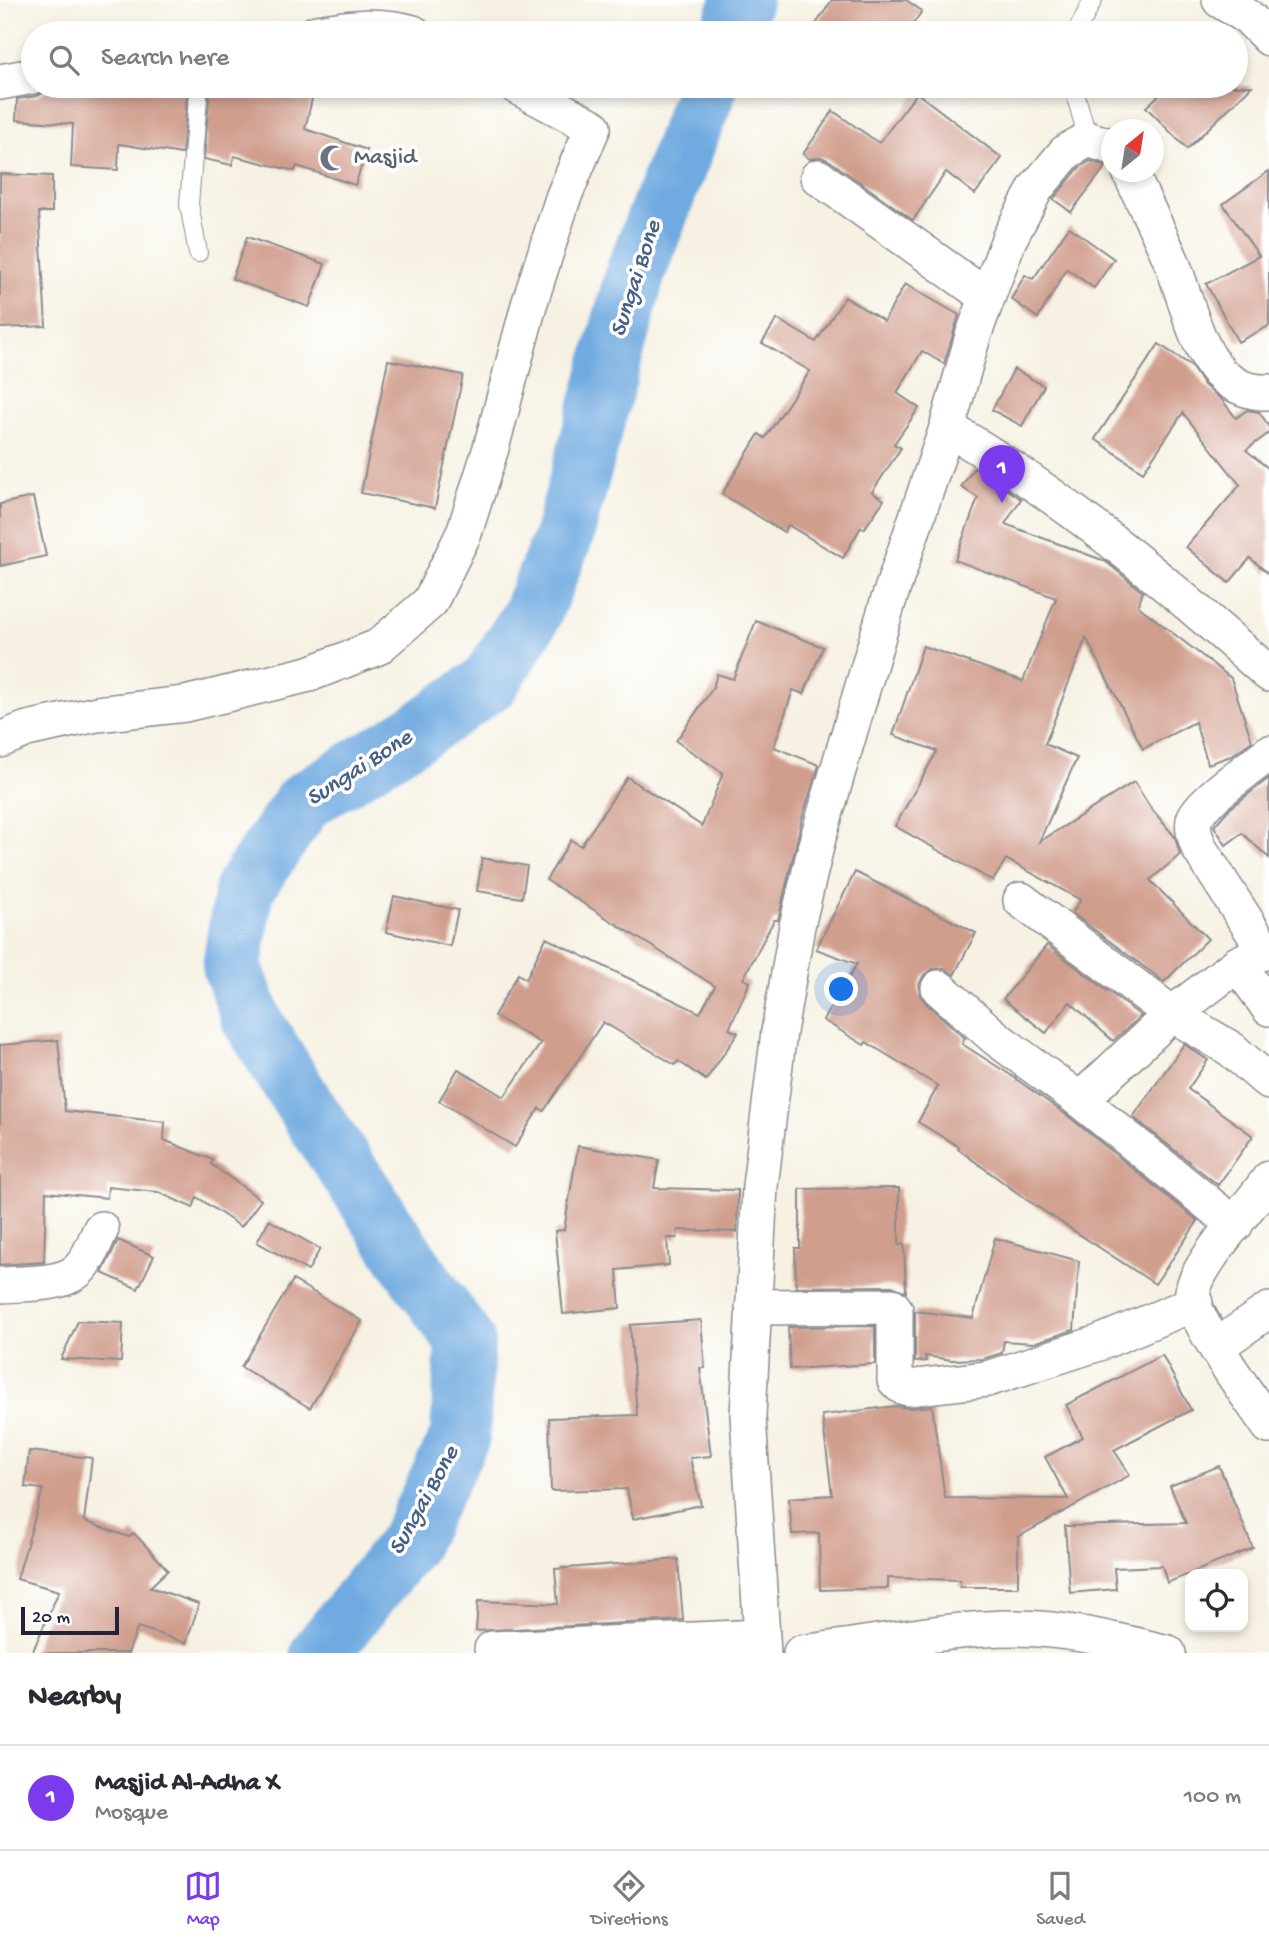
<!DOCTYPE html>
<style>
:root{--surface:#fff;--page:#f7f7f7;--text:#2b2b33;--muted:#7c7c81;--line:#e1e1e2;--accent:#7c3aed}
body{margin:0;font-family:"Gochi Hand",sans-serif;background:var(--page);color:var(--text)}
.controls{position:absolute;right:21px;bottom:21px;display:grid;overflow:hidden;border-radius:14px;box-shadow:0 4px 10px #0003}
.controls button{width:63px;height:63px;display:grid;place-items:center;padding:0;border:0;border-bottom:2px solid var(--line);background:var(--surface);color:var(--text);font:35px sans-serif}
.compass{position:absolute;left:1101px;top:119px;width:63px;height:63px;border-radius:50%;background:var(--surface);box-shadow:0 4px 10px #0003;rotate:30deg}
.scale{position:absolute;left:21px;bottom:18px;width:98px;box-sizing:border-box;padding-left:7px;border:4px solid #22223b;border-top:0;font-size:19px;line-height:24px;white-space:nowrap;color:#22223b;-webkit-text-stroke:5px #fff;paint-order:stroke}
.you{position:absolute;left:842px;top:990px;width:24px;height:24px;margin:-18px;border:5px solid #fff;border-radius:50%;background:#1a73e8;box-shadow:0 0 0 10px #1a73e833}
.badge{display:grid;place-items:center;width:46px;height:46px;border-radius:50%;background:var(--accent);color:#fff;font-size:23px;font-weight:700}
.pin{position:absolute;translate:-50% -58px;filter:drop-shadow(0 2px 4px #0008)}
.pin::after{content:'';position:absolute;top:37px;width:24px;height:21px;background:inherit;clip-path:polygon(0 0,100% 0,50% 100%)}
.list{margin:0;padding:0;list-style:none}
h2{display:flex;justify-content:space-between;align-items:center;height:91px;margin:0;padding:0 28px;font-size:30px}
h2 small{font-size:23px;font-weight:400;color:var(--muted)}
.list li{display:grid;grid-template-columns:46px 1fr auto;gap:21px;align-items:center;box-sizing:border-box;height:105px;padding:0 28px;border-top:2px solid var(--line)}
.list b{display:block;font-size:26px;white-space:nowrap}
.list p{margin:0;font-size:23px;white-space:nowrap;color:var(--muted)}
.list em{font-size:23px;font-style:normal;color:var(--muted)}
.icon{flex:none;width:38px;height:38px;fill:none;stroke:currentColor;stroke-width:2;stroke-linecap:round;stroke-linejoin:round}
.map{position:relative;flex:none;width:1269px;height:1653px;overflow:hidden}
.search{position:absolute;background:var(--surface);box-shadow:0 4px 10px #0003;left:21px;right:21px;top:21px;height:77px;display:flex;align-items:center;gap:18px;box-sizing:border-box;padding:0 24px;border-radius:38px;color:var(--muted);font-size:26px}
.sheet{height:196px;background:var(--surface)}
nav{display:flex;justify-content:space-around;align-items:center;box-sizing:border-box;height:98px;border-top:2px solid var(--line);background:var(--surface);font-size:19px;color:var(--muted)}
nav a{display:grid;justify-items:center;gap:4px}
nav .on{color:var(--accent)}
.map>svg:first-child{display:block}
</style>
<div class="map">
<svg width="1269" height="1653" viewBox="0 0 1269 1653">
<rect width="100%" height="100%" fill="#fff"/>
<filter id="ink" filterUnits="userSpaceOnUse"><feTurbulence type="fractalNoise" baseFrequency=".0143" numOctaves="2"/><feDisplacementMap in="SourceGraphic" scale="14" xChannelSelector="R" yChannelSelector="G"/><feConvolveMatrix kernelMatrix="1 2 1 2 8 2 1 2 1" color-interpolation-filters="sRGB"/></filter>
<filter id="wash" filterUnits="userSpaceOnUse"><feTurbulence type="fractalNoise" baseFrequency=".00686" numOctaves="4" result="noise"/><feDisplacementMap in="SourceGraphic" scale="28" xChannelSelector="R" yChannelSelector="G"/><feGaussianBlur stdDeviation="1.57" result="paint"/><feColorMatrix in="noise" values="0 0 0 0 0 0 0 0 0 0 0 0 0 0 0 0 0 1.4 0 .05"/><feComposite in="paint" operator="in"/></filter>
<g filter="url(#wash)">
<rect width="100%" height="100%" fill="#f6f1e2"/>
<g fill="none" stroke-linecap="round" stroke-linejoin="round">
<!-- river -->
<g stroke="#6faae0" stroke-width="60">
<polyline points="729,33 742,0"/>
<polyline points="320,1653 408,1543 460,1437 465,1341 418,1275 311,1115 252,1020 232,966 244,889 304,801 427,726 490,682 530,618 564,535 636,271 708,86"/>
</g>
</g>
<g id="blocks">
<!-- building -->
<g fill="#d09e8d">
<polygon points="832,0 906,0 922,11 907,33 810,33"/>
<polygon points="75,86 188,86 182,154 119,144 118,170 71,167 73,124 16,120 17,99 37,96 46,91 75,93"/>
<polygon points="210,86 315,86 305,129 367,150 355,185 297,166 295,171 234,156 232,165 204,159"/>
<polygon points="1169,86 1252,86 1187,149 1146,107"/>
<polygon points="917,93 1002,158 975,194 946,172 913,220 830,161 821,157 810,159 803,154 833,111 879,143"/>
<polygon points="1090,161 1106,166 1071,212 1053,199 1079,168"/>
<polygon points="1269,171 1269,326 1238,342 1206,284 1259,256 1223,204"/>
<polygon points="0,174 52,176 52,212 39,212 46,326 0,328"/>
<polygon points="1069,227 1114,259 1094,288 1067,269 1038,318 1011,299 1025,275 1033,279"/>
<polygon points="247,237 325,264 309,307 232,279"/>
<polygon points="905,284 959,315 944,364 922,351 897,393 919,408 894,444 901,448 872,492 884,500 864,529 861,527 843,558 788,525 784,532 722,494 759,434 765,438 810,371 762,343 777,319 816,342 845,297 884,321"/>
<polygon points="1159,344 1190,365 1204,385 1222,400 1236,418 1247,410 1259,412 1269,426 1269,433 1246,450 1269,469 1269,574 1250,558 1229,583 1186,547 1240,485 1183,413 1143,472 1095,439"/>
<polygon points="388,360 463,375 435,508 361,493"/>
<polygon points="1014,369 1044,386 1022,426 992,410"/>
<polygon points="974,468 1021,499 1005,524 1105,561 1143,592 1138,606 1231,678 1252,741 1231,756 1208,764 1195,722 1143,749 1086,638 1045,744 1077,758 1039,842 1134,782 1150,807 1175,837 1180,855 1150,880 1208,939 1164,982 1072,913 1081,900 1006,859 993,881 895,826 937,751 893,735 923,646 1023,681 1056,598 955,560 978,498 961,487"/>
<polygon points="33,497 46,556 0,566 0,504"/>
<polygon points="756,621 823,647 804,694 793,690 774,747 819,765 802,819 778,920 774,920 743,979 750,982 729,1029 738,1033 706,1080 678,1061 675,1065 603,1022 544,1111 539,1108 515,1147 439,1101 458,1069 504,1097 541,1043 494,1016 518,974 526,979 546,938 700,1013 715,986 546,880 571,840 581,846 627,777 702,826 723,773 676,741 713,688 717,674 733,679"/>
<polygon points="1269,778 1269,858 1242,833 1226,845 1214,826 1228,810"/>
<polygon points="482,858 527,866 522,898 477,891"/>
<polygon points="855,872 976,933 954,975 944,968 933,969 924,975 919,985 920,995 926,1003 965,1038 962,1044 1009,1074 1068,1116 1198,1221 1155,1284 1027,1200 958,1149 959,1147 918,1122 938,1086 866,1042 864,1045 823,1020 857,964 816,949"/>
<polygon points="394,896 458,910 450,946 386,932"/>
<polygon points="1047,945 1141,1016 1113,1041 1070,1002 1046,1033 1003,999"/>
<polygon points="58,1040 65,1111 165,1122 164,1140 213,1160 211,1164 261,1200 241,1227 197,1197 193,1208 158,1192 108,1187 107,1198 46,1192 44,1262 0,1265 0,1045"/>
<polygon points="1184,1044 1208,1060 1188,1089 1253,1136 1218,1185 1133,1117"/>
<polygon points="578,1146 659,1160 654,1188 738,1190 737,1232 678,1230 677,1238 667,1238 669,1265 617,1270 620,1308 563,1314 555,1231 564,1230"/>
<polygon points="899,1188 899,1245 904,1244 906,1292 892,1286 796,1287 795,1248 800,1248 800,1189"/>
<polygon points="269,1220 320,1249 308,1271 257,1242"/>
<polygon points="995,1238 1079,1261 1074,1330 1033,1343 1004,1341 1002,1353 983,1359 952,1360 925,1356 926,1361 915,1362 915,1311 973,1318"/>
<polygon points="118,1240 154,1256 138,1289 102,1273"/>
<polygon points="293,1280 362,1321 310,1408 241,1367"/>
<polygon points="701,1320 705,1368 700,1368 711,1456 690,1458 701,1505 633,1519 627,1489 551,1491 549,1418 637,1415 630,1325"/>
<polygon points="78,1321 123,1323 121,1362 61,1359"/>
<polygon points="875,1326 875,1364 790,1369 788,1327"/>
<polygon points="1162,1355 1191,1410 1114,1450 1130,1475 1018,1537 1018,1587 960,1587 960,1580 888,1578 888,1588 820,1590 819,1533 792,1534 789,1498 832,1495 822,1415 896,1406 910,1408 932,1406 945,1498 1068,1499 1045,1457 1083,1437 1066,1405"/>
<polygon points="29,1451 92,1458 84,1521 129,1537 134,1533 168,1570 150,1587 199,1604 186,1643 138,1627 128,1653 32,1653 59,1591 17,1579 43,1489 25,1487"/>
<polygon points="1219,1466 1253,1548 1167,1583 1162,1566 1114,1568 1116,1589 1070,1593 1065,1526 1186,1523 1170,1486"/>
<polygon points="678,1559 683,1620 476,1631 478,1601 558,1604 555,1569"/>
</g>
</g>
</g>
<g filter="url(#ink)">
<use href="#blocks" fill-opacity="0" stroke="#8c8a8e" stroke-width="2"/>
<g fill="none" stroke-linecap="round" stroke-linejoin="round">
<!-- lane casing -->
<g stroke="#8c8a8e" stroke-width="20">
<g id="lane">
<polyline points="1076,33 1093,0"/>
<polyline points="1073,86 1088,139"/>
<polyline points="198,253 189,204 199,86"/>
</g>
</g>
<!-- street casing -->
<g stroke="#8c8a8e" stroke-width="38">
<g id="street">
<polyline points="1220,0 1248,17 1269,38"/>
<path d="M316,33C350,28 380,23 413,33"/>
<polyline points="0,82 33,76"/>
<path d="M1130,172C1143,201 1158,230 1171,260C1185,294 1195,346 1220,373C1233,386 1251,393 1269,392"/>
<polyline points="818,177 987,297"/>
<polyline points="947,428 973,336 1009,239 1036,188 1066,152 1088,139 1112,147"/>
<polyline points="0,740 27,729 97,714 185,704 309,674 378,647 430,602 464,533 491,448 529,305 563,198 593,127 516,86"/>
<polyline points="1021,900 1172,1014 1080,1100"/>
<polyline points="1269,949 1238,964 1172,1014 1231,1049 1269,1082"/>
<path d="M1266,952L1199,848C1196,839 1192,830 1194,820C1197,804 1254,765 1269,753"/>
<polyline points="1238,964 1269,1008"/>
<polyline points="939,988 997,1039 1080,1100 1235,1225"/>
<path d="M1269,1179C1251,1206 1198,1262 1193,1291C1188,1315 1253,1402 1269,1426"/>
<path d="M0,1285C23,1283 57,1286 76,1272C89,1262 94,1242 101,1229"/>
<polyline points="753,1307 892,1306 895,1310 895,1380 901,1386 908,1388 987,1379 1099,1343 1195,1303"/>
<polyline points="1217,1346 1269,1310"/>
<polyline points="492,1649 761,1637"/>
<path d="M763,1653L748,1416L760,1186L779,1032L797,926L818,838L888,602L947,428C1064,496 1168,584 1269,674"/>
<path d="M801,1653C872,1645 944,1628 1015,1628C1067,1628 1117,1641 1168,1653"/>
</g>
</g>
<!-- lane -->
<use href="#lane" stroke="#fff" stroke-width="18"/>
<!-- street -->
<use href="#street" stroke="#fff" stroke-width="35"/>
</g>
</g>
<!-- icons -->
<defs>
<g id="mosque-bare" transform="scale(2.1)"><path d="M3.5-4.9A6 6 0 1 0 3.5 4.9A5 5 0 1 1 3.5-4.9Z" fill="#6b7280" stroke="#fff" stroke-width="2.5" paint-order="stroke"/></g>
</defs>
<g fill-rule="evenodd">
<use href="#mosque-bare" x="333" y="158"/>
</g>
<g text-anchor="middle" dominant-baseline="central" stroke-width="7" stroke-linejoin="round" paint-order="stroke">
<!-- worship labels -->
<g font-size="23" fill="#5b616d" stroke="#fff" text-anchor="start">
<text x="354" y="158">Masjid</text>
</g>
<!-- water labels -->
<g font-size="24" font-style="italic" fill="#455f85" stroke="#fff">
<text transform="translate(637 279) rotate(-72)">Sungai Bone</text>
<text transform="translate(360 769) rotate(-33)">Sungai Bone</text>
<text transform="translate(425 1501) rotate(-61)">Sungai Bone</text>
</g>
</g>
</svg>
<div class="controls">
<button><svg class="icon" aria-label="locate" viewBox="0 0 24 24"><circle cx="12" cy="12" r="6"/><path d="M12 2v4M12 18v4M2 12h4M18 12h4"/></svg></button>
</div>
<svg class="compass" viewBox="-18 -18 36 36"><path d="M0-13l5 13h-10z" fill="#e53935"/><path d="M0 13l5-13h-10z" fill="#7c7c81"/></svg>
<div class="scale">20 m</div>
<div class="you"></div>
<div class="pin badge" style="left:1002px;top:503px">1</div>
<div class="search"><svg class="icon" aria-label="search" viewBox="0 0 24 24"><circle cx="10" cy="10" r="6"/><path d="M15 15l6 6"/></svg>Search here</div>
</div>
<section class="sheet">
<h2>Nearby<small></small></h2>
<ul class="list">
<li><span class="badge">1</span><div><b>Masjid Al-Adha X</b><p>Mosque</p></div><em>100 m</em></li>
</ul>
</section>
<nav>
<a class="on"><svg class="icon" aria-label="map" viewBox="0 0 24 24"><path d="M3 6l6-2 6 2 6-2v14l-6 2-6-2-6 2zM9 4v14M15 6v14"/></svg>Map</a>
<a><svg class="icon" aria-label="directions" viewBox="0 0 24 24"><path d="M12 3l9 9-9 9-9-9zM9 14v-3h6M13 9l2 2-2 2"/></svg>Directions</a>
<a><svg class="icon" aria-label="saved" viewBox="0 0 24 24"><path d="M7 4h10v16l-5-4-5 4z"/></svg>Saved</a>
</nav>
